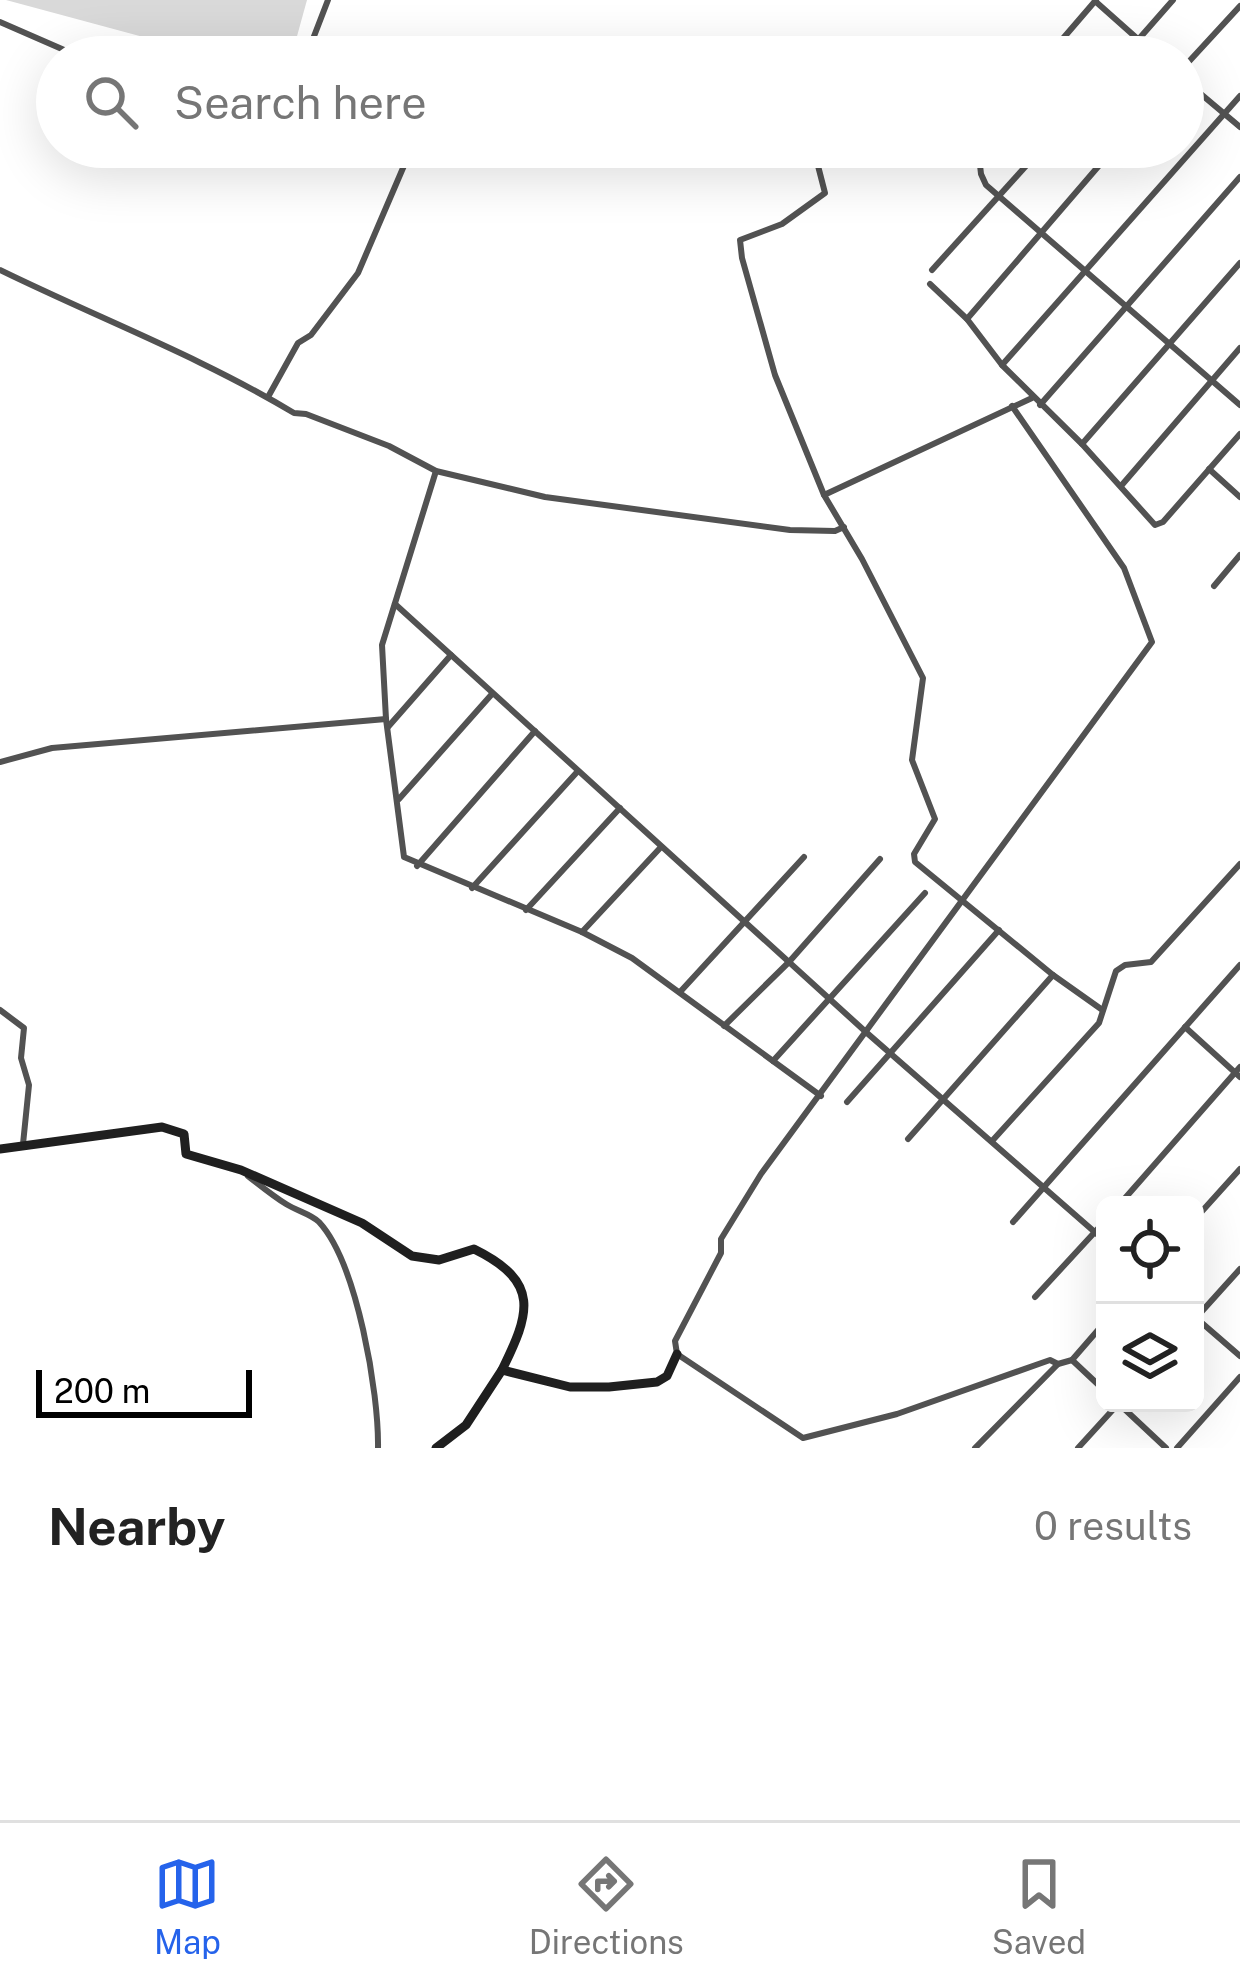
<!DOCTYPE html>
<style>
:root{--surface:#fff;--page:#f2f2f2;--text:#222;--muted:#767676;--line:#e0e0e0;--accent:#2563eb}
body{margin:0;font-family:"Public Sans",sans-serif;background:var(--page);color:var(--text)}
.controls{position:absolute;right:36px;bottom:36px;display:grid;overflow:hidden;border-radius:18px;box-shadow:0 12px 48px #0002}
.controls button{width:108px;height:108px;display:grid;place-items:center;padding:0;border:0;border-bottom:3px solid var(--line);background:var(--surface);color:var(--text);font:60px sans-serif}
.scale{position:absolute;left:36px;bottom:30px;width:216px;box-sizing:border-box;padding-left:12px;border:6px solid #000;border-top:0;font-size:33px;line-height:42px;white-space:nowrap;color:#000;-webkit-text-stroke:9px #fff;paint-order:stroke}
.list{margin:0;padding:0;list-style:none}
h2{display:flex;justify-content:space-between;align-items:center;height:156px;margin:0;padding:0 48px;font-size:51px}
h2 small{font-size:39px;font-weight:400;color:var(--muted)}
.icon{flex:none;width:66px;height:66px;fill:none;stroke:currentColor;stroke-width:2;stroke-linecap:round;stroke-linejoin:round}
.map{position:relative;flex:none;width:1240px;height:1448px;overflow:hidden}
.search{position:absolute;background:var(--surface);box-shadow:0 12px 48px #0002;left:36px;right:36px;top:36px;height:132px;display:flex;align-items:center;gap:30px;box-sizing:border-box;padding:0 42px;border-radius:66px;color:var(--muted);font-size:45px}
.sheet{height:372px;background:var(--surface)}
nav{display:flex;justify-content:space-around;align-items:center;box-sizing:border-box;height:168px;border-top:3px solid var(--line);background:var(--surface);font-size:33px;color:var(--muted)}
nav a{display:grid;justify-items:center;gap:6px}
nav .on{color:var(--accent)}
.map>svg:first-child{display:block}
</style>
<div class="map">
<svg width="1240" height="1448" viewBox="0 0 1240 1448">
<rect width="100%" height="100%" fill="#fff"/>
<!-- green -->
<polygon fill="#d9d9d9" points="6,0 307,0 294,47 147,38"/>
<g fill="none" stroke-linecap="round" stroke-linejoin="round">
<!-- street -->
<g stroke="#525252" stroke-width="6">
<polyline points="1095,1 1158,57"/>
<polyline points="0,22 78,56 213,57"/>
<polyline points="306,57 328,0"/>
<polyline points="1047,57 1096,0"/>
<polyline points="1123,57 1173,0"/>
<polyline points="1183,68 1240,6"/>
<polyline points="1183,79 1240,127"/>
<polyline points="809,147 816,158 825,193 782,224 740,240 742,258 775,375 824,495 862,559 923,678 912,760 935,819 914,854 915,862 1053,975 1101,1009"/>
<polyline points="978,147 981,174 986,185 1240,405"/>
<path d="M0,270C98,318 201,357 294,413L306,414L389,446L436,471L545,497L790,530L835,531L844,527"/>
<polyline points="932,270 1043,147"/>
<polyline points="930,284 967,319 1002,365 1082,444 1155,525 1163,522 1240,434"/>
<polyline points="967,319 1115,147"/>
<polyline points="1002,365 1240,96"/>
<polyline points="268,397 298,343 311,335 358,273 412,147"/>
<polyline points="1040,405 1240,177"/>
<polyline points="1012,406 1124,568 1152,642 761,1174 721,1239 721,1253 675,1341 677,1354 803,1438 897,1414 1050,1360 1058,1364"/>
<polyline points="1082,444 1240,263"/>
<polyline points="1209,469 1240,497"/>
<polyline points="436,471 382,645 386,719 404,857 582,932 632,958 821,1096"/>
<polyline points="1121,486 1240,348"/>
<polyline points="824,495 1032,398"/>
<polyline points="1214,586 1240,555"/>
<polyline points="395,604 867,1033 1105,1241"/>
<polyline points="388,727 451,655"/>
<polyline points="0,762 52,748 386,719"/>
<polyline points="399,799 492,694"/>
<polyline points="417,866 535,731"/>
<polyline points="472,888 578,771"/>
<polyline points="526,910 620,808"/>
<polyline points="582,932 661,847"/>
<polyline points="680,992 804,857"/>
<polyline points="0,1010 24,1028 21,1058 29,1085 23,1144"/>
<polyline points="724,1026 789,962 880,859"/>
<polyline points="1185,1027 1240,1077"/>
<polyline points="773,1061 925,893"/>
<polyline points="847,1102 999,930"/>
<polyline points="908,1139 1053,975"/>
<polyline points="993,1140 1099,1023 1116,971 1125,965 1151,962 1240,864"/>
<path d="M248,1176C261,1186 273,1196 286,1204C297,1211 311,1214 319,1222C357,1263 379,1393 378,1448"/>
<polyline points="1119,1205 1240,1067"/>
<polyline points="1195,1219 1240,1169"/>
<polyline points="1013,1222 1240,965"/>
<polyline points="1035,1297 1105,1221"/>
<polyline points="1195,1317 1240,1356"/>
<polyline points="1195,1319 1240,1269"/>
<polyline points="1072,1360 1105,1391"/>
<polyline points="1118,1403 1166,1448"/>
<polyline points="975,1448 1058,1364 1072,1360 1105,1322"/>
<polyline points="1078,1448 1119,1403"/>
<polyline points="1177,1448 1240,1377"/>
</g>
<!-- secondary -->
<g stroke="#1f1f1f" stroke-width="9">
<path d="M0,1149L162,1127L184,1134L186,1154L241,1170L362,1223L412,1256L439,1260L474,1249C541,1282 530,1313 502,1370"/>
<polyline points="436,1448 466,1425 502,1370 570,1387 609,1387 657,1382 667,1376 677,1354"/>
</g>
</g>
</svg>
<div class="controls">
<button><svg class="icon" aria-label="locate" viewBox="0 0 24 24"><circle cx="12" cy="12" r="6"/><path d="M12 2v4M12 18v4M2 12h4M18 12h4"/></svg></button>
<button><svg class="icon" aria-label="layers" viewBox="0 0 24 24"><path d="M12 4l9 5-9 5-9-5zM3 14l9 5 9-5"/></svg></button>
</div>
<div class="scale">200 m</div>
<div class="search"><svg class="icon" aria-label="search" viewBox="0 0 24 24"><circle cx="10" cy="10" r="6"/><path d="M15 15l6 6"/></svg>Search here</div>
</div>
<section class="sheet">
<h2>Nearby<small>0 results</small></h2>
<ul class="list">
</ul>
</section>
<nav>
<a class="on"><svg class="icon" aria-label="map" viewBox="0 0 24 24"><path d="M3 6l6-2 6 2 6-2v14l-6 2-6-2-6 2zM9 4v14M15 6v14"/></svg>Map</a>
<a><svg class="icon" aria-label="directions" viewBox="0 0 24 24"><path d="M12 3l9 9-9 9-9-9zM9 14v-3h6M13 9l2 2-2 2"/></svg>Directions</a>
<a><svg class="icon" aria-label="saved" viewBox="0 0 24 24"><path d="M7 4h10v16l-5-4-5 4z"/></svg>Saved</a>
</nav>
